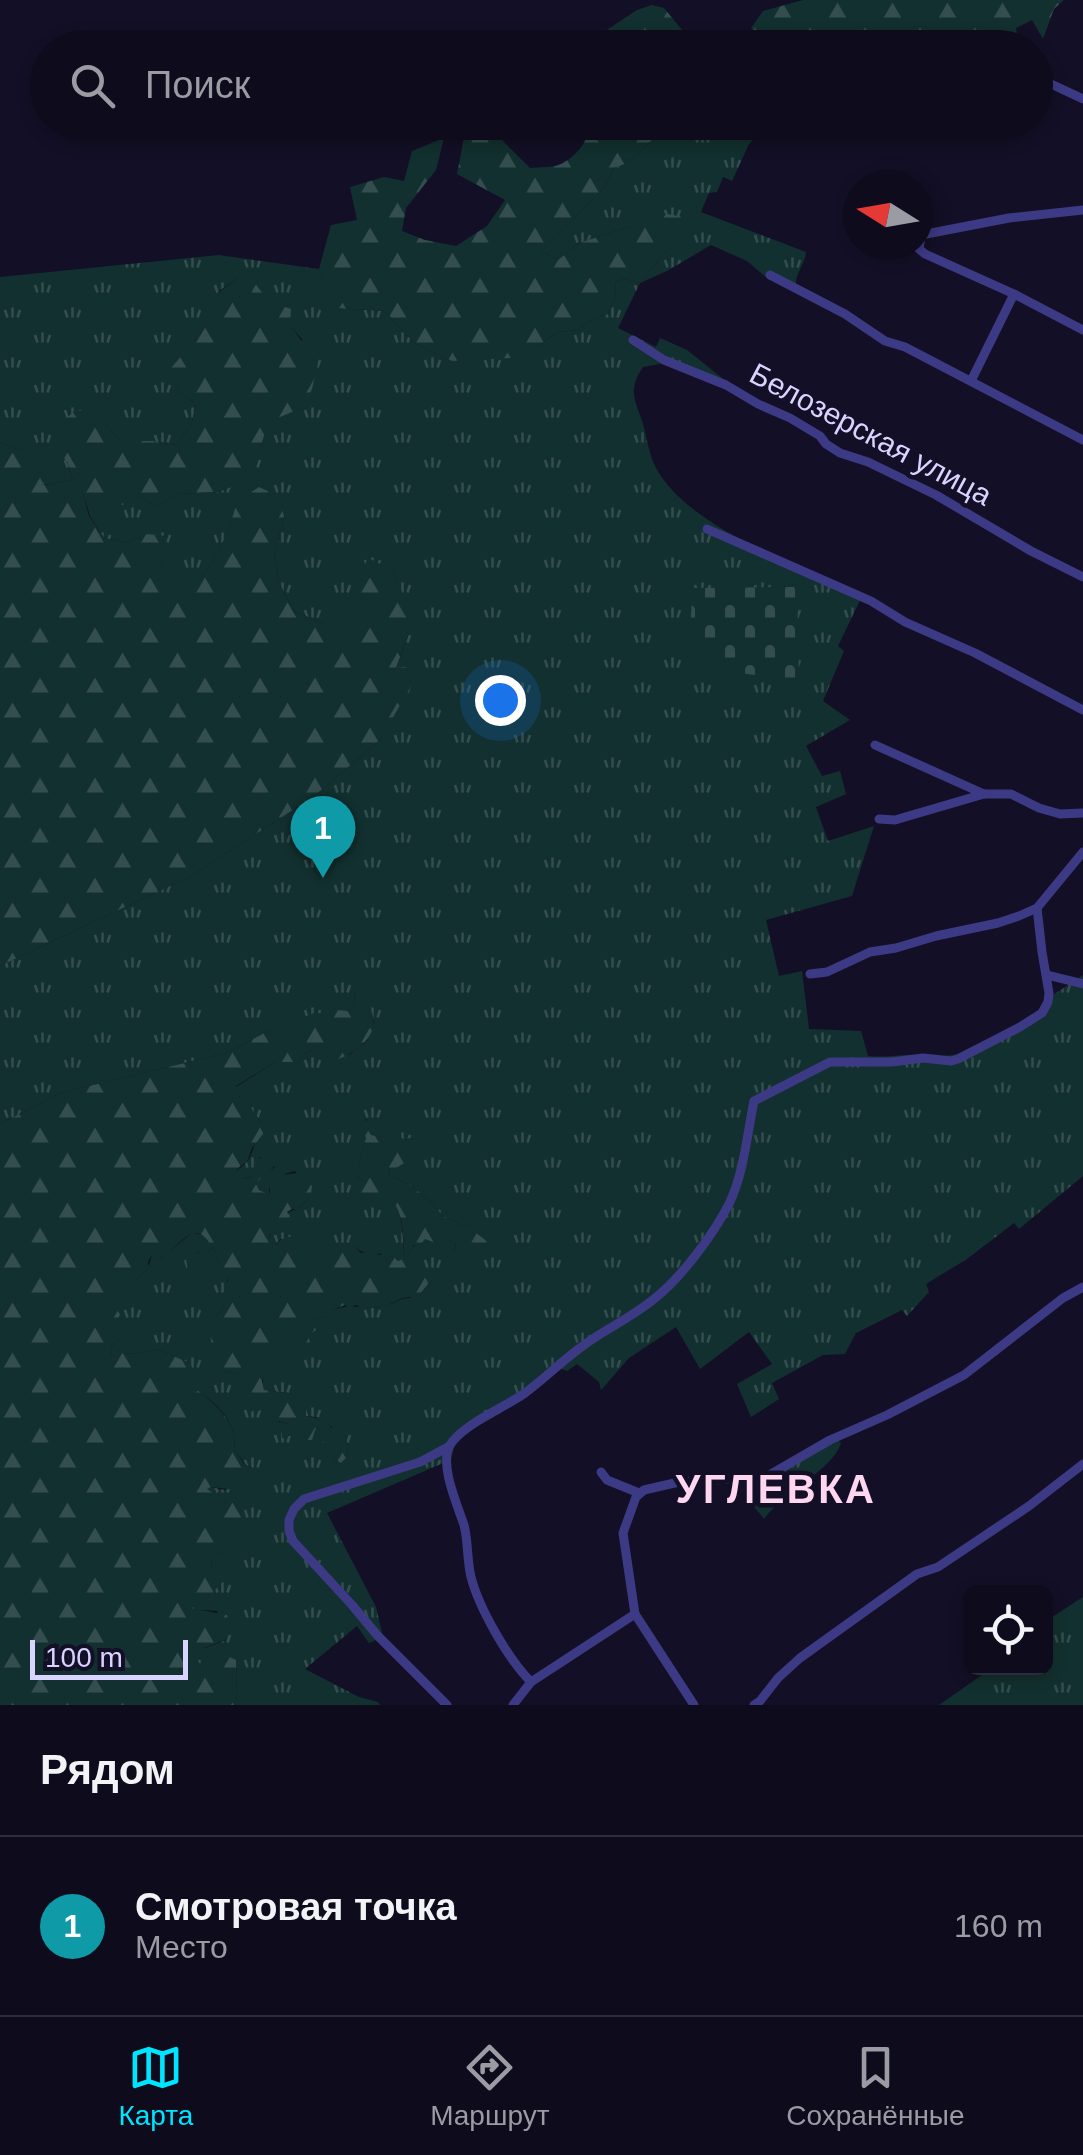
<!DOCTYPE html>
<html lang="ru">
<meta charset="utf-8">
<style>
:root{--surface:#0e0b1c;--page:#1c1929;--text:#f1f3f6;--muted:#9b9ba3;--line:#2e2b3b;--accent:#00e5ff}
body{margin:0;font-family:Helvetica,sans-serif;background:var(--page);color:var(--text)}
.controls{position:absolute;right:30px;bottom:30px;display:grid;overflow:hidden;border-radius:15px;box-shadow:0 5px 15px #0003}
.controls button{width:90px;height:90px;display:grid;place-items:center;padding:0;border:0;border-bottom:2px solid var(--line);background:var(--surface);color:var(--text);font:50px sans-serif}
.compass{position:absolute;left:843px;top:170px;width:90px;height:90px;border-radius:50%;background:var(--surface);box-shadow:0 5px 15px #0003;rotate:281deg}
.scale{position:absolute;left:30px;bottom:25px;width:158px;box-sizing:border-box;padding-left:10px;border:5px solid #d9d4ff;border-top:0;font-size:28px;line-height:35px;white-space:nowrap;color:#d9d4ff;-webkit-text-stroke:8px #130f26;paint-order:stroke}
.you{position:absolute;left:500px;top:700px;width:35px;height:35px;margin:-25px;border:8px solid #fff;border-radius:50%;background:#1a73e8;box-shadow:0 0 0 15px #1a73e833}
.badge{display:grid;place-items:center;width:65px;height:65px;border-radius:50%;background:var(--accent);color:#fff;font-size:32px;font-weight:700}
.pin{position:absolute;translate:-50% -82px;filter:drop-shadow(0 2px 5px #0008)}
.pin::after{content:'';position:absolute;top:52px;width:35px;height:30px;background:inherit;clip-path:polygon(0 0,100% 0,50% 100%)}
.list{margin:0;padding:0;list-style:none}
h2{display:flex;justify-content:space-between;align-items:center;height:130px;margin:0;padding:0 40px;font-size:42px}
h2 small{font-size:32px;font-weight:400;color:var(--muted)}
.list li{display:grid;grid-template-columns:65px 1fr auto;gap:30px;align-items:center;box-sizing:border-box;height:180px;padding:0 40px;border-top:2px solid var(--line)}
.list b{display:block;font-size:38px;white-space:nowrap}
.list p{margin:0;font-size:32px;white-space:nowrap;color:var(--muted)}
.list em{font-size:32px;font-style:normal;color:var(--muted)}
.icon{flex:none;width:55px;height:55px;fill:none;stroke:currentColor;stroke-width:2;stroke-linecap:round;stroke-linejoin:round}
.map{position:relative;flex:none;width:1083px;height:1705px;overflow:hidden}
.search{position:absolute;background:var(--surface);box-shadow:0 5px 15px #0003;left:30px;right:30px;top:30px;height:110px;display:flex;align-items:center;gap:25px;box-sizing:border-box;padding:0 35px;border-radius:55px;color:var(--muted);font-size:38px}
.sheet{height:310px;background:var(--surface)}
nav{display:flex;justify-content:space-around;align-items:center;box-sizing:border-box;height:140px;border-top:2px solid var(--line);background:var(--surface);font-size:28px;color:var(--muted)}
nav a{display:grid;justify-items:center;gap:5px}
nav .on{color:var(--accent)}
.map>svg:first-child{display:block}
</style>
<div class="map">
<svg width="1083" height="1705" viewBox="0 0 1083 1705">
<defs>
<pattern id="grass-tufts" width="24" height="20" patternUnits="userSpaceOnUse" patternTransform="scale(2.5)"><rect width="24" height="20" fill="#12302f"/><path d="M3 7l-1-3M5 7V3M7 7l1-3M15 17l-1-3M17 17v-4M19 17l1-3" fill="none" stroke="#344d4e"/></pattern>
<pattern id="forest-firs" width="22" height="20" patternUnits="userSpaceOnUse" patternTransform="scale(2.5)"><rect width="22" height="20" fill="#12302f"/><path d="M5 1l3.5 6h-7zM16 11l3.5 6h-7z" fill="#344d4e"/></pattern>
<pattern id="cemetery-stones" width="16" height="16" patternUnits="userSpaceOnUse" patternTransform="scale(2.5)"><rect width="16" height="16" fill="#12302f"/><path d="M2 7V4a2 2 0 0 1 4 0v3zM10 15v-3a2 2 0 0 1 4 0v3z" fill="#344d4e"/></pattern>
</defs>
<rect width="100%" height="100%" fill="#130f26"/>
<!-- grass -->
<g fill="url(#grass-tufts)">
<path d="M683,123H775L773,126L766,127L749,144L732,181L723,177L717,192L709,193L701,212L806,252C805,264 795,274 796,285L768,279L747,261L711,245L667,271L640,283L618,328L656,347L660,338L687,350L722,378L717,384L665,363L643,367C627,391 635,399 643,424C647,438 649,455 656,468C689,529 803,567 863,594L838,646L844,651L823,701L850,720L806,746L822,776L840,771L846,794L816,807L828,841L874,826L852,896L766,920L779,976L802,971L809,1029L861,1031L868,1056C887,1058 906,1054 925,1055C936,1055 946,1057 957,1054L1008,1030L1041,1011L1044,1001L1083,975V1176L1019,1229L1014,1223L967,1259L926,1284L929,1292L907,1316L902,1310L856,1333L845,1354L823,1355L772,1383L779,1399L751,1417L737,1384L772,1364L749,1332L700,1369L676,1327L629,1358L601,1390L599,1382L577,1364L567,1371L559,1368L509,1408L463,1435L455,1444L450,1464H441L327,1513L376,1607L383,1637L369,1643L357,1626L305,1669L359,1697L378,1702L380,1705H237L236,1660L202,1668L195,1657L203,1649L226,1640L217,1611L190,1609L211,1571L212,1559L223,1550L227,1503L206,1489L211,1487L225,1490L252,1468L246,1465L234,1449C238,1430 223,1410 209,1399C205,1396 199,1392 196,1388C193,1381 192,1370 190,1363L157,1349L132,1354L121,1353L118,1360L114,1363L110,1360L111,1347L121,1338V1332L112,1327L109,1302L148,1269L152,1255H158L164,1259L170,1251L192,1233L204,1235L210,1242L201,1252L194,1254L206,1252L213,1247L220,1264L218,1271L227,1277C228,1292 226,1308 215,1318L221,1362L226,1372L239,1374L262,1410L272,1415L271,1422C284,1420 289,1424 298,1434L322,1428L326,1432L334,1459L341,1463L347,1457L348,1446L345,1436L317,1417L306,1416V1409L294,1396L286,1393L264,1390C260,1374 267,1350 283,1342C288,1339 294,1338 299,1335L300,1339L308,1335L312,1319L331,1316L332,1310C353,1302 370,1311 385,1306C396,1303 398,1298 410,1298L417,1275L407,1258C414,1237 438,1232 456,1244L454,1251L480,1235L473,1232L467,1225L462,1227L454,1220L442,1216C435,1202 405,1179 390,1177L389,1169L411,1138L403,1140L370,1135L366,1129L371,1125L370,1121L365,1119L364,1131L366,1138L358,1165L366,1169L357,1179L382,1192L387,1190C405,1215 401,1229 405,1258L398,1261C387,1247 369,1261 354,1246L321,1255L281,1239L275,1244L269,1241C270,1229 286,1209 298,1209L311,1196L295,1171L284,1174L269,1189L270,1196L259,1190L256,1184L260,1177L275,1167L260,1157L252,1176L246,1178L232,1189C231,1167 240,1172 249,1159C253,1152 258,1133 262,1124L236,1087L275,1062H298L305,1053L319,1045L349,1055L367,1041L374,1021L355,989L354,1002L348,1011L332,1019L272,1029L226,1053L60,1093L0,1124V966L191,876L313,797L380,740L417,666L396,669L409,633L404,597L391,569L358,627L337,634L324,624L294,611L279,583L274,557L284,516L237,501C228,537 214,569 185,593L162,571L161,561L145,534L128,543L104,538L90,516L83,493L102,497L137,495L157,507L177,494L219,492L268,421L304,407L302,339L268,301L239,277L219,291L222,304L202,332L173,367L179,391L196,405L191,426L175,445L153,441H121L102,420L67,461L73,480L43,485L20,450L0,443V277L219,255L319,269L335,308L385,311L414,343L452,361L535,348L558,332L578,330L595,317L608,314L615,298L616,281L625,279L640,283L666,251L683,239L634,225L579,243L558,260L542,251L604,188L614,168L628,163L655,137Z"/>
<path d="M838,1440L841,1443C833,1470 782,1493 764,1519L735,1483L767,1479Z"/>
<polygon points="1083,1597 1083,1705 939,1705 992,1668 1046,1668 1046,1621"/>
</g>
<!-- forest -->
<g fill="url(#forest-firs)">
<polygon points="803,0 1064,0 1054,9 1043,39 1032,20 1016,28 1019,47 961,46 903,36 864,47 764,47 751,28 763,11"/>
<polygon points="652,5 664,8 692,42 710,47 581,47 637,10"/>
<path d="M472,123H485L530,168C540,167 555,168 563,163C578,155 590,139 589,123H683L655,137L628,163L614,168L604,188L542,251L558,260L579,243L634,225L645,210L683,217V240L666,251L640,283L625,279L616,281L615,298L608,314L595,317L578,330L558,332L535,348L510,358L452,361L414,343L385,311L334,308L319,269L331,225L357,220L350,187L384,177L404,181L412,151L444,138L436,170L406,208L402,231L425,240L456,246L487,226L505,200L457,174L465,132Z"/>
<path d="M239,277L252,279L268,301L291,309L290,325L318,363L312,389L304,407L268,422L251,479L219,492L177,494L157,507L137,495L123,505L83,493L89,516L104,538L128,543L145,534L167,536L161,561L162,570L182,569L186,592C214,569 228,536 237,501L259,487L278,496L284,516L274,557L279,583L294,611L324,624L337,633L357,627L347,603L368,558L391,569L404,596L411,601L409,633L396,668L418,665L414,681L380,740L313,797L191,876L0,966V443L20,450L37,461L43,485L73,480L67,461L50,446L56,429L76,409L102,420L121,441H153L175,445L191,426L196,405L179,391L172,367L202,332L221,304L219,292Z"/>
<path d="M355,988C387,1019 375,1044 337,1060L319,1045L305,1053L298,1062H275L236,1086L262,1124L263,1134L252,1148L247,1162C236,1167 232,1176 232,1188L240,1181L252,1176C252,1165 259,1157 270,1152L276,1156C279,1169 262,1174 256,1184L259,1190L270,1195V1182L278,1174C299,1176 296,1166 312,1186L311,1196L298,1209H292L287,1212L290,1216L284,1225L270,1234L269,1241L276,1244C286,1235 292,1235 305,1239V1244L315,1248L321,1254L345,1243L354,1246L361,1253L371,1251L379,1255C387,1252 392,1254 398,1261L405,1258C402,1236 406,1210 386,1195V1191L373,1199L356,1193L352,1190L357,1179L365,1170L358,1165L366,1138L363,1131L355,1129V1121L370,1120L372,1125L367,1129L371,1135L383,1137L388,1132L398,1134L404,1140L411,1138L415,1151C408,1161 401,1167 389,1170L390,1177C405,1179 435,1202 442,1216L454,1220L462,1227L467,1225C473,1232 481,1235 487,1242L483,1253L477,1255L466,1251L459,1254L454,1252L456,1244L449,1240L442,1239L436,1243L425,1239L420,1245H414L407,1257L420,1258L421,1266L418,1274L427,1272L430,1275L428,1284L418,1296L402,1298L384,1307L362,1308L356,1305L348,1308L345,1305L332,1310V1316L313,1319L316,1330L308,1335L310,1342L306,1346H301L299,1336L294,1345L285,1347L281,1343L276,1348L282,1355L277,1362L267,1361L262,1381L264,1390L286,1393L294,1396L301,1391L309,1405L306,1409V1416L327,1420L331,1428L344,1422L348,1430L345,1436L348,1446L347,1457L341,1463L334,1459L330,1447L322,1444L326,1433L322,1428L315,1430L312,1440H303L298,1434L282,1438V1430L288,1424L280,1421L270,1423L271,1415L262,1410L248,1412L244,1405L245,1399L251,1396L249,1389L237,1380L239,1374L226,1372C220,1360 209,1348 211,1334C212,1328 215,1324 215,1318C230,1304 220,1296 228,1281L227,1277L220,1281L215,1276L220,1264L213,1247L206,1252L205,1270L196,1278L188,1273L186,1258L201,1252L209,1242C196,1223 184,1239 171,1250L176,1254L168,1261L158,1255H152L148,1262L149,1268L110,1302L120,1314L117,1322L113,1327L121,1332V1338L111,1347L110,1359L114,1363L118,1360L121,1353L132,1354L157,1349L190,1363L199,1384L197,1390C215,1403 239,1425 234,1449L245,1465L252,1468L249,1482L236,1490L211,1487L207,1489L227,1503H243L246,1524L223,1550L212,1559L211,1570L220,1568L224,1580L208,1598L191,1608L227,1615L231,1630L225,1640L204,1648V1653L196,1658L202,1667L213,1656L225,1655L236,1660L237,1705H0V1124L60,1093L226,1053L272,1029L317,1012L332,1019L337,1010L348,1011L354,1002Z"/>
</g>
<!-- cemetery -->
<polygon fill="url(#cemetery-stones)" points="797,587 799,681 718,670 689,642 693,588"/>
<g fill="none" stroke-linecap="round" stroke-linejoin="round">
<!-- minor -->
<g stroke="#3d3a85" stroke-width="9">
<polyline points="1036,77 1083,99"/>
<polyline points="1083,210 1009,218 921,235 919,249 925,254 1014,294 1083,330"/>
<polyline points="770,275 845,314 885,341 905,347 1083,440"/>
<polyline points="633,340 664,360 726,385 758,404 790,418 820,436 826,444 840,453 868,462 936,495 1031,551 1083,577"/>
<polyline points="971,381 1014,294"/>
<polyline points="707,529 871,601 905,622 975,653 1083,710"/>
<polyline points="875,745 984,794"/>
<polyline points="879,819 895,820 984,794 1011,794 1039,808 1060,814 1083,813"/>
<polyline points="810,974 827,972 870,952 896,948 936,936 998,923 1019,916 1037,908 1083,852"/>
<polyline points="1047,975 1083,984"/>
<polyline points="601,1472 607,1480 639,1493"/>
<path d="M531,1682C508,1659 479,1608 471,1577C467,1561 468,1539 464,1525C457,1504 439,1464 450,1445C463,1424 504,1408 525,1393C545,1378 563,1360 584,1345C606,1329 632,1317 654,1299C681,1278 713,1235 729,1204C744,1173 747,1135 754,1101L830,1062H892L923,1058L951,1061L958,1059L1020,1027L1042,1013L1048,1002L1049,993L1042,952L1037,908"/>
<polyline points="447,1705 377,1635 352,1605 293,1541 289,1531 289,1520 294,1509 304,1499 420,1462 448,1447"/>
<polyline points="513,1705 531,1682 635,1614"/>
<polyline points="694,1705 635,1614 623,1533 636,1497 644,1490 679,1482 766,1477 830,1440 887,1415 964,1375 1063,1298 1083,1287"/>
<polyline points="754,1705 760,1701 778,1678 800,1658 917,1574 938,1567 1029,1506 1083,1464"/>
</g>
</g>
<g text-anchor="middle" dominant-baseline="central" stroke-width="9" stroke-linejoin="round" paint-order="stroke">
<!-- street labels -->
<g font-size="30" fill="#d9d4ff" stroke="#130f26">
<text transform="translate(871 434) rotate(28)">Белозерская улица</text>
</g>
<!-- district labels -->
<g font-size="40" font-weight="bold" letter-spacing="2.5" fill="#ffd6f0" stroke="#130f26">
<text x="776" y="1489">УГЛЕВКА</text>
</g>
</g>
</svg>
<div class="controls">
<button><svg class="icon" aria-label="locate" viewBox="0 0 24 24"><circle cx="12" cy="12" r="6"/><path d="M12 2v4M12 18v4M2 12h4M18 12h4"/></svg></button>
</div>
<svg class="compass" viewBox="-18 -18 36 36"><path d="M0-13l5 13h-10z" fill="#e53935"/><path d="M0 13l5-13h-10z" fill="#9b9ba3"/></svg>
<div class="scale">100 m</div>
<div class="you"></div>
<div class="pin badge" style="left:323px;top:878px;background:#0f9aa8">1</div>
<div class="search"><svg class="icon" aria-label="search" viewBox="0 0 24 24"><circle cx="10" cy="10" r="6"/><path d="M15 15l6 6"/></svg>Поиск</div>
</div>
<section class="sheet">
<h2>Рядом<small></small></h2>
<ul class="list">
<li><span class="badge" style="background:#0f9aa8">1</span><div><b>Смотровая точка</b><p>Место</p></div><em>160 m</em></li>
</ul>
</section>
<nav>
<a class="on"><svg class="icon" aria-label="map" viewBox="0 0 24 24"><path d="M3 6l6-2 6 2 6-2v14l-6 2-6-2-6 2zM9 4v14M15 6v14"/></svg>Карта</a>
<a><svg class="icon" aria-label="directions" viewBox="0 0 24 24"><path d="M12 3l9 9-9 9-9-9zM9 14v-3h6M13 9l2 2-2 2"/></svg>Маршрут</a>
<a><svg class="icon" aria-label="saved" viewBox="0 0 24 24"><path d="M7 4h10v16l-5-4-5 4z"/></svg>Сохранённые</a>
</nav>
